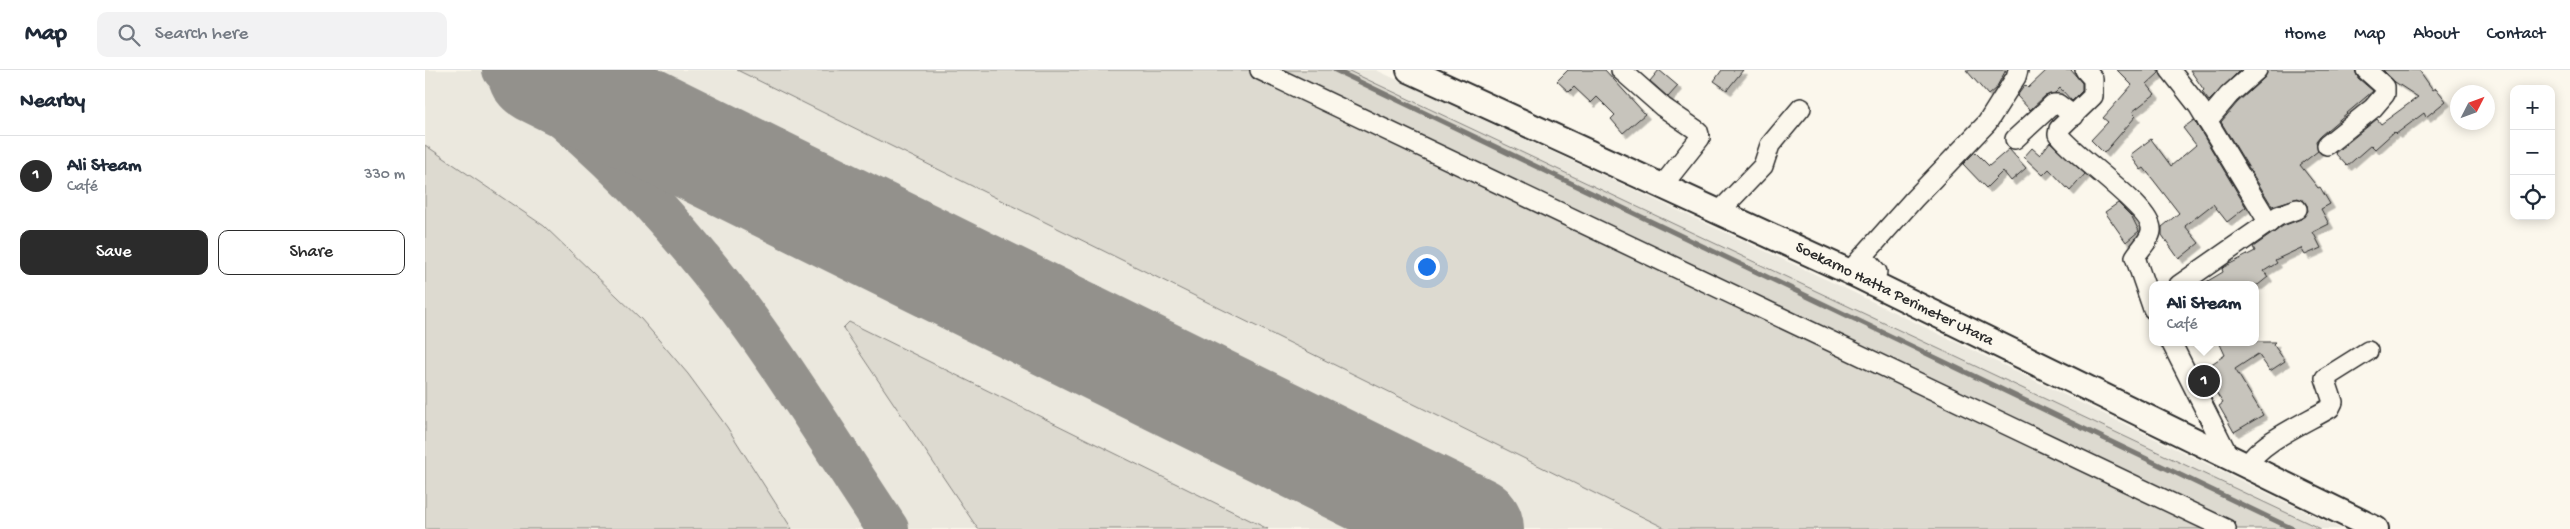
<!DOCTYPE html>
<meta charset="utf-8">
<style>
:root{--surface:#fff;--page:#f2f2f3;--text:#1f2937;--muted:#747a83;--line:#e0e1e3;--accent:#2b2b2b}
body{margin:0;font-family:"Gochi Hand",sans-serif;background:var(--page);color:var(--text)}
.controls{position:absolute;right:15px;top:15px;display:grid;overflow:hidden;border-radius:10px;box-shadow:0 2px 12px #0003}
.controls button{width:45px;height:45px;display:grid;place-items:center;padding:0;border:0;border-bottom:1px solid var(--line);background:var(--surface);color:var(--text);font:25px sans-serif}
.compass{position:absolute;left:2025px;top:15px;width:45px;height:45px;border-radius:50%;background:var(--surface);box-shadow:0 2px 12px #0003;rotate:48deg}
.you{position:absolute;left:1001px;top:196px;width:18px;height:18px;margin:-12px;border:4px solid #fff;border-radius:50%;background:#1a73e8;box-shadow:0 0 0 8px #1a73e833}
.badge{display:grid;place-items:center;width:32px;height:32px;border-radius:50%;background:var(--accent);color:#fff;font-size:16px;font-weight:700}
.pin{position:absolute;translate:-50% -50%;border:2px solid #fff;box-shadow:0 1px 5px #0006}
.popup{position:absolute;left:1724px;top:211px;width:110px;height:65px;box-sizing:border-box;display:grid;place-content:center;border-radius:10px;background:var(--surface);filter:drop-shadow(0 1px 4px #0005);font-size:16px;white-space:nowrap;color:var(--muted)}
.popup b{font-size:19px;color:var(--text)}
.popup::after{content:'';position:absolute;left:50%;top:100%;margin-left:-10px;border:10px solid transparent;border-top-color:var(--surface)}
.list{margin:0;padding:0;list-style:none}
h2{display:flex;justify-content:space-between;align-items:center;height:65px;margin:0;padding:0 20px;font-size:21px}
h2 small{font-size:16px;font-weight:400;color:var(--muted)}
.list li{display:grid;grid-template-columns:32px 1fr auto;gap:15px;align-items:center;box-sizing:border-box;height:80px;padding:0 20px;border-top:1px solid var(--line)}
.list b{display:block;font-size:19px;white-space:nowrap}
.list p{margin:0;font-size:16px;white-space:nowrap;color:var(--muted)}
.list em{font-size:16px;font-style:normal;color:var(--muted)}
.actions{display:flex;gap:10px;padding:15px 20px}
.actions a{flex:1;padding:11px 0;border:1px solid var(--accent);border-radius:10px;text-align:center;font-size:18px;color:var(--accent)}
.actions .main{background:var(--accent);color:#fff}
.icon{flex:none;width:28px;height:28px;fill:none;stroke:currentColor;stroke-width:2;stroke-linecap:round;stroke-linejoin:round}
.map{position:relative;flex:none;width:2145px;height:459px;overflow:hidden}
header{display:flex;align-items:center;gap:30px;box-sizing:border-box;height:70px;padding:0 25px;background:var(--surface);border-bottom:1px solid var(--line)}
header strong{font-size:24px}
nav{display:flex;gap:28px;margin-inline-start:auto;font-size:18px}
.search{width:350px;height:45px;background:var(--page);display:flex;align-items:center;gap:12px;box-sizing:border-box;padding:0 18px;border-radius:10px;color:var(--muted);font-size:19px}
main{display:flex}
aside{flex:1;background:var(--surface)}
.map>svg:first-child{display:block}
</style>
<header>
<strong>Map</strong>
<div class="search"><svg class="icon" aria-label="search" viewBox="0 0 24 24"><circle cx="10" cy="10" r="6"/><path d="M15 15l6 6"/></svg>Search here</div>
<nav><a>Home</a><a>Map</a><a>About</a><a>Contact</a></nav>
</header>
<main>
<aside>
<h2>Nearby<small></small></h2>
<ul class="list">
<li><span class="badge">1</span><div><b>Ali Steam</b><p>Café</p></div><em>330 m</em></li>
</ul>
<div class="actions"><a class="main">Save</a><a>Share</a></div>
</aside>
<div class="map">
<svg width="2145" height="459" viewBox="0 0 2145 459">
<defs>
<filter id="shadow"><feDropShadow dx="4.5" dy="4.5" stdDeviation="0" flood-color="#0004"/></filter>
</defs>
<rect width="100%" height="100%" fill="#fbf7ec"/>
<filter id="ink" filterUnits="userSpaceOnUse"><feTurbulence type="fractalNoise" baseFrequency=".02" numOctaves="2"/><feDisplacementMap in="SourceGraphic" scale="10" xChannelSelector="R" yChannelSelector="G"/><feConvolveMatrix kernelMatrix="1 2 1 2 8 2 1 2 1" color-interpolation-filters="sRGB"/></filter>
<g filter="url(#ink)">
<!-- built -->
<polygon fill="#ebe8de" points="0,0 951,0 1409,213 1916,459 0,459"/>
<!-- green -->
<g fill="#dddad0" stroke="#84827e">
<polygon points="312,0 922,0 1896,459 1242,459"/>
<polygon points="0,75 119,156 216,249 263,304 302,357 367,459 0,459"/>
<polygon points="424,252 843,459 553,459 418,258"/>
</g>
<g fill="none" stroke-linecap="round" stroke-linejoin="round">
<!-- stream -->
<polyline stroke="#7b7a75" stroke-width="5" points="910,0 1868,459"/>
<!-- taxiway -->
<path stroke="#93918c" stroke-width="42" d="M78,0C151,54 218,118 275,188C345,272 402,368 463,459"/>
<!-- runway -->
<polyline stroke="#93918c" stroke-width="108" points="116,0 1045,459"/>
</g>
<!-- building -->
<g fill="#c7c4bc" stroke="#2b2b2b" filter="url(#shadow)">
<polygon points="1143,0 1180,0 1220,44 1198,63 1186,49 1190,45 1172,27 1166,33 1149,17 1144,22 1132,11"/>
<polygon points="1234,0 1253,16 1243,27 1225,11"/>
<polygon points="1297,0 1318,0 1302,20 1289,11"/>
<polygon points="1541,0 1581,0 1571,18 1563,25"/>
<polygon points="1622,0 1646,0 1657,13 1657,21 1647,31 1635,18 1630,23 1620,26 1605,40 1592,26 1600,15 1603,18"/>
<polygon points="1692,0 1734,0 1734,3 1722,14 1730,24 1707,42 1711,46 1679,83 1666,70 1683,52 1678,48 1707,15"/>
<polygon points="1765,0 1815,0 1784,31 1777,22 1779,20"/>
<polygon points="1843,0 1930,0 1933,8 1948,21 1895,66 1891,71 1893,81 1875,95 1893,118 1895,117 1905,134 1896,139 1904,154 1888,162 1896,178 1880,185 1876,178 1850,190 1852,193 1839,201 1843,207 1833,215 1776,215 1798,202 1797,199 1799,197 1830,181 1828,177 1858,156 1876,149 1883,141 1882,135 1873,128 1847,136 1796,52 1812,33 1839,8"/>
<polygon points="1958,0 1994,0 2008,20 2011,18 2021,31 2001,47 1999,43 1971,64 1969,62 1950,79 1946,75 1922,96 1910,83 1952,49 1956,54 1993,27 1970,12"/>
<polygon points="1769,50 1821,137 1802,152 1788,134 1760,156 1774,173 1754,189 1737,165 1737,157 1754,143 1719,98 1716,100 1705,85 1726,69 1746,96 1771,75 1758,58"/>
<polygon points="1625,72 1660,104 1645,121 1624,99 1618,105 1599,87 1607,78 1615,85"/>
<polygon points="1584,79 1601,98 1586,111 1578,101 1561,118 1538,94 1550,82 1564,96"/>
<polygon points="1693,133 1707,147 1714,161 1701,172 1680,142"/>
<polygon points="1794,272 1850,272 1848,274 1860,291 1845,301 1833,284 1810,299 1838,345 1809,362 1794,336 1798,333 1776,301 1800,285"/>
</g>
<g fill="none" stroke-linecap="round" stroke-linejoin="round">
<!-- minor casing -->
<g stroke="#2b2b2b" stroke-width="22">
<g id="minor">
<polyline points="835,0 1801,459"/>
<polyline points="1196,0 1238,37 1273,61 1275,68 1237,116"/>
<path d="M1660,0L1668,9V26L1634,59L1633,64C1647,85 1730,139 1726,161C1725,170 1714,180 1710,187L1728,239"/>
<polyline points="1745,0 1774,37 1844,153"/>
<polyline points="1782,51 1804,25 1832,0"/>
<polyline points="1590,69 1628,34 1633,34 1649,46"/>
<polyline points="1902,75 1948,38 1960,24 1960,17 1941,0"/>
<polyline points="1293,143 1338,96 1345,75 1376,38"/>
<polyline points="1424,202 1489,129 1562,53 1591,7 1593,0"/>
<polyline points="1429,204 1444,193 1452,202 1445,212"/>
<polyline points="1754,215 1853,146 1872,139"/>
<polyline points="1746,272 1805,389"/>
<path d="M1822,397C1832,373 1882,352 1905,338L1908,332L1900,308L1943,281"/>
</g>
</g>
<!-- major casing -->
<g stroke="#2b2b2b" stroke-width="28">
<polyline id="major" points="984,0 1429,204 1951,459"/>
</g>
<!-- minor -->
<use href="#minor" stroke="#fbf7ec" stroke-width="19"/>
<!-- major -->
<use href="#major" stroke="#fbf7ec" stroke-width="24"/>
</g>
</g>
<g text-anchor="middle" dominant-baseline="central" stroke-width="4" stroke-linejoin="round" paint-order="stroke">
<!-- street labels -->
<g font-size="16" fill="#2b2b2b" stroke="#fbf7ec">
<text transform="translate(1469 225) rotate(26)">Soekarno Hatta Perimeter Utara</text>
</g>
</g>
</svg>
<div class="controls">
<button>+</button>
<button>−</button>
<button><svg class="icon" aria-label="locate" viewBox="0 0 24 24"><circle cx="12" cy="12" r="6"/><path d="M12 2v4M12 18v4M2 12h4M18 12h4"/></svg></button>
</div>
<svg class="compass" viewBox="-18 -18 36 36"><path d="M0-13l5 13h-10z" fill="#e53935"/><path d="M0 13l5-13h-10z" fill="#747a83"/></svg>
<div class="you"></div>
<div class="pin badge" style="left:1779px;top:311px">1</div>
<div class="popup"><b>Ali Steam</b>Café</div>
</div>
</main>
